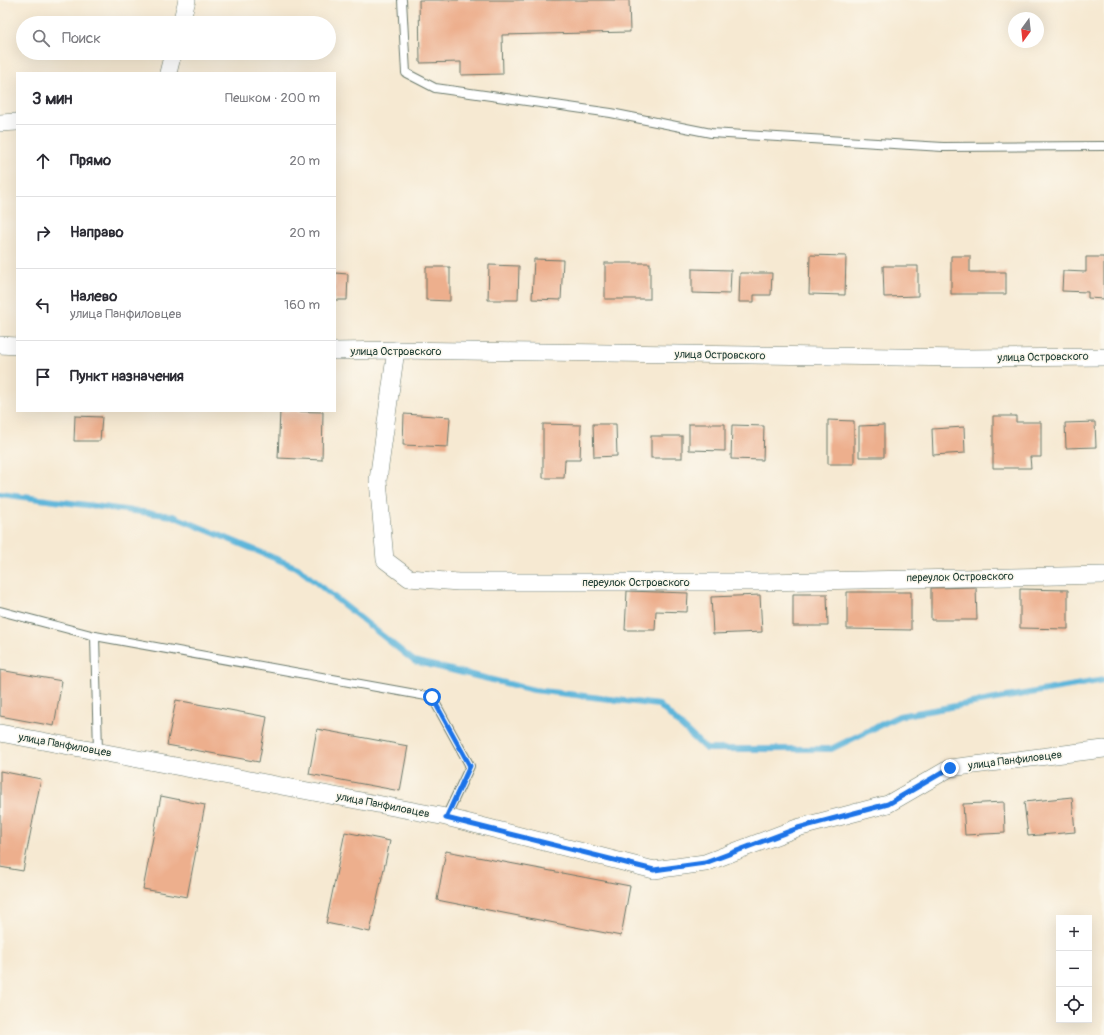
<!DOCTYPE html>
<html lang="ru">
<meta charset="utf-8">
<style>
:root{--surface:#fff;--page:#f7f7f7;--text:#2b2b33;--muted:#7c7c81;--line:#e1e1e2}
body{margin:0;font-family:Pangolin,sans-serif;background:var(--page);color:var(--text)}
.controls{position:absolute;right:12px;bottom:12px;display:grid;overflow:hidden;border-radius:0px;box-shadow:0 4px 16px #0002}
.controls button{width:36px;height:36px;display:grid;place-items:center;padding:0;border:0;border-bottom:1px solid var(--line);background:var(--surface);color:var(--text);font:20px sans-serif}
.compass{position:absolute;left:1008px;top:12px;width:36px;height:36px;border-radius:50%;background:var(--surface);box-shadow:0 4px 16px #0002;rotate:195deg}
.stop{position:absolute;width:12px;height:12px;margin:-9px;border:3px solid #1a73e8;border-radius:50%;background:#fff}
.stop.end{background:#1a73e8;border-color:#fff;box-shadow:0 1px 4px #0008}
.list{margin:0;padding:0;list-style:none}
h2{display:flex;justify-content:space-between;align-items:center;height:52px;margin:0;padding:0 16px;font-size:17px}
h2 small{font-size:13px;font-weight:400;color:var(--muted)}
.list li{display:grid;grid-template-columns:26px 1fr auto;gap:12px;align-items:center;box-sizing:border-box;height:72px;padding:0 16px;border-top:1px solid var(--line)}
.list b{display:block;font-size:15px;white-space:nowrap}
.list p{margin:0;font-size:13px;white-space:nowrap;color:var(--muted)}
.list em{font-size:13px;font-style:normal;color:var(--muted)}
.icon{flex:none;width:22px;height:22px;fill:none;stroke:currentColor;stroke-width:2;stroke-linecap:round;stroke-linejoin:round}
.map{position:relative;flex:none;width:1104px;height:1035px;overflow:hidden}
.search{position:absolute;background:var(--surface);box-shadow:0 4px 16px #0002;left:16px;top:16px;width:320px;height:44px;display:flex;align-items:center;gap:10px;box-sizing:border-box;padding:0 14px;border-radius:22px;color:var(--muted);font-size:15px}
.panel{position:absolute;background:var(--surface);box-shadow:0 4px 16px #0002;left:16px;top:72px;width:320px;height:340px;border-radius:0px}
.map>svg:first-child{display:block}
</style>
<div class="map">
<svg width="1104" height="1035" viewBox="0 0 1104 1035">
<rect width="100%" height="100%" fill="#fbf7ec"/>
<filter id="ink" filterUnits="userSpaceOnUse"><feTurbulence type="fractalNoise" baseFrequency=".025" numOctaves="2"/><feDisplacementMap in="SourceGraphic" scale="8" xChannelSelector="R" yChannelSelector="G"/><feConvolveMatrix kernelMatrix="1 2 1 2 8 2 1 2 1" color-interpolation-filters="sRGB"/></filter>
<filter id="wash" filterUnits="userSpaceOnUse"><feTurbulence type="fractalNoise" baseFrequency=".012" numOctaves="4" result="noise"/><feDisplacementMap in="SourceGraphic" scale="16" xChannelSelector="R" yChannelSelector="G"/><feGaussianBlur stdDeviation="0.9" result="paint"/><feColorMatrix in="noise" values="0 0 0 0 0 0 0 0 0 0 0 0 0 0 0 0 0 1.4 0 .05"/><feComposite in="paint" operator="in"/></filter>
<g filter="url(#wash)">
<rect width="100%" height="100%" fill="#f6e9d2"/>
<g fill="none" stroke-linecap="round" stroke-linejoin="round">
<!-- stream -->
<polyline stroke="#5db5da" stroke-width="6" points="0,494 173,516 298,568 414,661 534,690 659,705 706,749 831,749 899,716 1104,680"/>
</g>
<g id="blocks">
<!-- building -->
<g fill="#edaf8d">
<polygon points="419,0 629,0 630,32 502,35 503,74 461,75 461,62 420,63"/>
<polygon points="810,255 846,256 845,295 809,294"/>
<polygon points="951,256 970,256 970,272 1006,272 1006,294 951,294"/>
<polygon points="1086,257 1104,257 1104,299 1088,298 1088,292 1062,291 1063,271 1086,272"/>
<polygon points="534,259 563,260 561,300 532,299"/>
<rect x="605" y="263" width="45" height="36"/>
<polygon points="489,265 519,266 518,300 488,300"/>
<polygon points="883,266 918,266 918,296 884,297"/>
<polygon points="426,267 450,267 450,301 426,300"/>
<polygon points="692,269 731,270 730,294 692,293"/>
<polygon points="335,273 348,274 347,300 335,300"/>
<polygon points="740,273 772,273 771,295 754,295 754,302 739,302"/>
<polygon points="280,411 323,412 322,460 278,458"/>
<polygon points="404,414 450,417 448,447 403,445"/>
<polygon points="75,416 102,417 100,441 74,441"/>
<polygon points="993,416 1016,416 1016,422 1041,422 1041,457 1030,457 1031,468 993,468"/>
<polygon points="828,420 854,421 854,464 828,464"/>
<polygon points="1095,422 1096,447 1066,448 1065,423"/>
<polygon points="543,424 581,425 580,460 565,460 564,478 543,478"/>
<polygon points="593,424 616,424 617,456 594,457"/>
<polygon points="689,424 725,424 725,451 689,450"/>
<polygon points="732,425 764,426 763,460 731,459"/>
<polygon points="884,425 884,457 859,457 859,426"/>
<polygon points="964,427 965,453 933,455 932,429"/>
<rect x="651" y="436" width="31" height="22"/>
<polygon points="976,587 977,620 931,620 931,588"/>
<polygon points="1020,589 1068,590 1068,629 1020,628"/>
<polygon points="627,591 688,593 687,612 656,611 655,630 625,630"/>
<polygon points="847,592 911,592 911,630 847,629"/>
<polygon points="793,594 827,594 828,626 793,626"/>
<polygon points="760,595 762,632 713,634 711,597"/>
<polygon points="0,670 62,681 54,726 0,716"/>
<polygon points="176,700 267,717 259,762 167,745"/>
<polygon points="317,729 408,746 400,791 309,774"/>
<polygon points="0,771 41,779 23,871 0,867"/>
<polygon points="161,796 205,805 187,897 143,889"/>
<polygon points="1072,797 1075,832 1028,836 1024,802"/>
<polygon points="1004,802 1005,833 965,835 963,804"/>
<polygon points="345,832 390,841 370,932 326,923"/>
<polygon points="446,851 630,886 621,936 437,900"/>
</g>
</g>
</g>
<g filter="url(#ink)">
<use href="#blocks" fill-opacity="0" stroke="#6a796b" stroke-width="1"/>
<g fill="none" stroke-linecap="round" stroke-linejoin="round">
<!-- lane casing -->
<g stroke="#6a796b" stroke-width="10">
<g id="lane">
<polyline points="402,0 406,73 435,88 611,113 711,133 943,147 1104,146"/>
<polyline points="0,611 95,636 432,697 470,766 446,817"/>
<polyline points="95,636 98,751"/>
</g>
</g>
<!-- street casing -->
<g stroke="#6a796b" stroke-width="18">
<g id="street">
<polyline points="181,23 187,0"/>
<polyline points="168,73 173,53"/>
<polyline points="0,123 17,122"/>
<polyline points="0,345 17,346"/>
<polyline points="396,350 378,480 385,560 409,578 458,582 763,582 1104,575"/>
<polyline points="335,351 396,350 965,358 1104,357"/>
<polyline points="0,733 446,817 654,870 705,863 797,828 888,804 950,768 1104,749"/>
</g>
</g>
<!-- lane -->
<use href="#lane" stroke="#fff" stroke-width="8"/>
<!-- street -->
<use href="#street" stroke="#fff" stroke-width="17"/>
</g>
</g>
<g fill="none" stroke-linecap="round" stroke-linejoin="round" filter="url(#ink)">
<!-- route -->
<polyline stroke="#1a73e8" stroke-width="5" points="432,697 470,766 446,818 654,870 705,863 798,828 888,804 950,768"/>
</g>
<g text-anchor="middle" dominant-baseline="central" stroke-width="3" stroke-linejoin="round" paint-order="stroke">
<!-- street labels -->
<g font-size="11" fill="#1f3d34" stroke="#fbf7ec">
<text x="396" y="351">улица Островского</text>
<text transform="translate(720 355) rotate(1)">улица Островского</text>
<text transform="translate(1043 357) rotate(-1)">улица Островского</text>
<text transform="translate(960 577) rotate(-1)">переулок Островского</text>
<text x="636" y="582">переулок Островского</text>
<text transform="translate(65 745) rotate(10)">улица Панфиловцев</text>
<text transform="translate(1015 760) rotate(-7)">улица Панфиловцев</text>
<text transform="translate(383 805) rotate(11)">улица Панфиловцев</text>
</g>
</g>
</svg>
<div class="controls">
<button>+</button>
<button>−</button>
<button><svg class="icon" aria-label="locate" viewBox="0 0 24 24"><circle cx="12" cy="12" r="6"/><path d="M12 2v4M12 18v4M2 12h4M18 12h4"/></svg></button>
</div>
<svg class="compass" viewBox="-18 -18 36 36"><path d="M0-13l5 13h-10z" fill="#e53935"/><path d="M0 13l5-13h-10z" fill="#7c7c81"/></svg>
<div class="stop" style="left:432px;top:697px"></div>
<div class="stop end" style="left:950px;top:768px"></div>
<div class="search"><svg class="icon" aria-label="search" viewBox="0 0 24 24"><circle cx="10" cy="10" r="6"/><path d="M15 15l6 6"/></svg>Поиск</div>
<section class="panel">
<h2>3 мин<small>Пешком · 200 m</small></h2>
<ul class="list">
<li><svg class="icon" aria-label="ahead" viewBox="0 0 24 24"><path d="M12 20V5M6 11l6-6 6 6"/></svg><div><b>Прямо</b></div><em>20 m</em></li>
<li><svg class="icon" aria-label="right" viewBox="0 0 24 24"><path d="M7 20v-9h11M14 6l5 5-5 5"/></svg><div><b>Направо</b></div><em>20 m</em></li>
<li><svg class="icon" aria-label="left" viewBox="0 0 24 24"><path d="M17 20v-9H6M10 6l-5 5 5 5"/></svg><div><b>Налево</b><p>улица Панфиловцев</p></div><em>160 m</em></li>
<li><svg class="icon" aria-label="arrive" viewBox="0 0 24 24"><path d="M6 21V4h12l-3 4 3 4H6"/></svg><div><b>Пункт назначения</b></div></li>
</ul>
</section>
</div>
